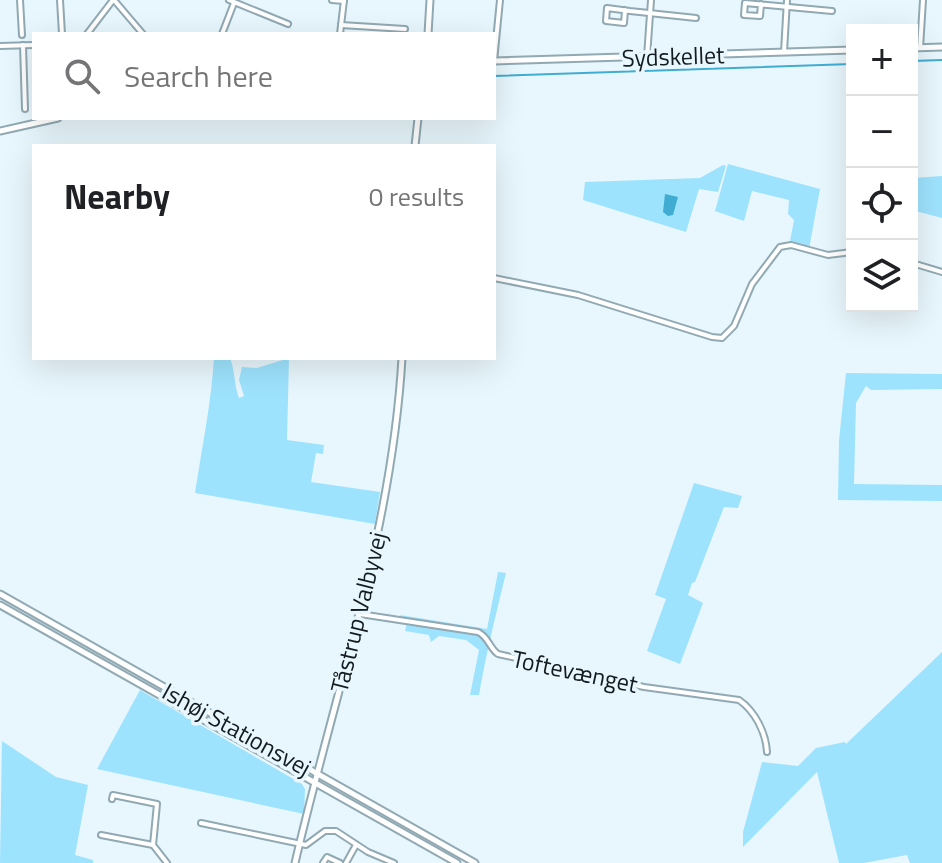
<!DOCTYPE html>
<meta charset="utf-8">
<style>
:root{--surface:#fff;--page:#f6f6f6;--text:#202124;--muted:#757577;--line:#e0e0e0}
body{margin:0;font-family:"Titillium Web",sans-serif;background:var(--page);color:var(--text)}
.controls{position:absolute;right:24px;top:24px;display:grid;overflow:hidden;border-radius:0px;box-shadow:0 8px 32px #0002}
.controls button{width:72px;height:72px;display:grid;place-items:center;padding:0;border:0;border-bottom:2px solid var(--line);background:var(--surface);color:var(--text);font:40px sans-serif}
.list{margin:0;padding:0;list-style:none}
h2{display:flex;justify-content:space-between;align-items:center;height:104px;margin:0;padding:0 32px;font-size:34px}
h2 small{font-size:26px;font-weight:400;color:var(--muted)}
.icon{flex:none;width:44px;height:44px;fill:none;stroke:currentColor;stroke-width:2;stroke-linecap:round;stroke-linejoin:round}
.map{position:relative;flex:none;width:942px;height:863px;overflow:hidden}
.search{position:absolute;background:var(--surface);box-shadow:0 8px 32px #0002;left:32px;top:32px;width:464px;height:88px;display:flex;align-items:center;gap:20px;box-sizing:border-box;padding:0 28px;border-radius:0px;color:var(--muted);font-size:30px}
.panel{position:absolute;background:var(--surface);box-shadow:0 8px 32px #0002;left:32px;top:144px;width:464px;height:216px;border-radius:0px}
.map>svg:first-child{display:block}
</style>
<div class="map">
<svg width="942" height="863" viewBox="0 0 942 863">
<rect width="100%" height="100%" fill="#e8f7fd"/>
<!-- green -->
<g fill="#9ee3fe">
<polygon points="728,164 820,189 809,249 790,241 794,220 788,214 789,200 752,191 744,221 715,211"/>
<polygon points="723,165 726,166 718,192 699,189 686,232 583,200 585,182 700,178"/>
<polygon points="942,176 942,218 912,210 912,178"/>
<path d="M214,358H230C235,370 234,385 239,398L244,396L239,380L242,367L257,368L289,358L287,440L324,445L323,454L316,453L311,482L380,492L375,524L195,493C202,446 211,405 214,358Z"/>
<polygon points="846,373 942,374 942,389 871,390 866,386 856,403 854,484 942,485 942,501 838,500 839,440"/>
<polygon points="694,483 742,496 738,508 724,507 695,582 692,583 688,595 703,603 680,664 647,651 666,599 655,595"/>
<path d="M498,572L506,573C496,614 486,654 479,695H470L479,650L466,640L439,636L431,642L429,635L405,631L407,623L400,615L487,629Z"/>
<polygon points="942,652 942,863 910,863 907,855 864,863 839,863 817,772 743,847 743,832 762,762 798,766 816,748 845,742 846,744"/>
<polygon points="140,690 302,784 305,789 304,814 97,769"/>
<polygon points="2,741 56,777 88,785 75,855 93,860 93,863 0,863"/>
</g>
<!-- water -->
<polygon fill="#40acd2" points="665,194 678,197 673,215 668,216 663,212"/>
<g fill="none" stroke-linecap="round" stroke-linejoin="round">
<!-- stream -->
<g stroke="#40acd2" stroke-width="2">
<polyline points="912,61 942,60"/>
<polyline points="494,76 852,64"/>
</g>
<!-- street casing -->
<g stroke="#91a9b3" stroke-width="8">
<g id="street">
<polyline points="20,0 22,35"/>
<polyline points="60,0 62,34"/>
<polyline points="114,0 143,34"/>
<polyline points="229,0 288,24"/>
<polyline points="332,0 344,1"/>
<polyline points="761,4 760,16 744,15 745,3 832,11"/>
<polyline points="625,10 624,23 606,21 607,8 630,11 696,18"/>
<polyline points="341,25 405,29"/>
<polyline points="87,34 113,0"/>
<polyline points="222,34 234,3"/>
<polyline points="340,34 344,0"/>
<polyline points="23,45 25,109"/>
<polyline points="0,46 34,45"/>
<polyline points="920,48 923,0"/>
<polyline points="784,52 787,0"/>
<polyline points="647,57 651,0"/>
<polyline points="494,61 500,0"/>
<polyline points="912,263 942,272"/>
<polyline points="494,278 578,295 712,337 722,338 734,326 752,284 780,247 791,245 828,255 852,252"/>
<path d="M360,614L478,632C489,637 489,648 498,654L644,687L739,700C755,711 766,733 767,752"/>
<polyline points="112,799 113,795 157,804 153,845 167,863"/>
<polyline points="201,823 306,845 325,831 336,831 368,852 394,863"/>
<polyline points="101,835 153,845"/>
<polyline points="323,863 327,857 340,863"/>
<polyline points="346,863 356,845"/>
</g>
</g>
<!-- secondary casing -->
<g stroke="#91a9b3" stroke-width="9">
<g id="secondary">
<polyline points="428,34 430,0"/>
<polyline points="912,48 942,47"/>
<polyline points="494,61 852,50"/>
<polyline points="0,131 58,118"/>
<polyline points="415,146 418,118"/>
<polyline points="0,594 475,863"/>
<polyline points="0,605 457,863"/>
<path d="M295,863C334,695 392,531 402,358"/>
</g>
</g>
<!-- street -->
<use href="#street" stroke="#fff" stroke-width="4"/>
<!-- secondary -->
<use href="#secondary" stroke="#fff" stroke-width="5"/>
</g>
<g text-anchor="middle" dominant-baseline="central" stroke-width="7" stroke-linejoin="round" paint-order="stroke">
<!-- street labels -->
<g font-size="24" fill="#131c20" stroke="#e8f7fd">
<text transform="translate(673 56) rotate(-2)">Sydskellet</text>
<text transform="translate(358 612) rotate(-76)">Tåstrup Valbyvej</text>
<text transform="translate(575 671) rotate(12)">Toftevænget</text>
<text transform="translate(237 729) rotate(29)">Ishøj Stationsvej</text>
</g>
</g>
</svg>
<div class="controls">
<button>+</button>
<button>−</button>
<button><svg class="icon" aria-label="locate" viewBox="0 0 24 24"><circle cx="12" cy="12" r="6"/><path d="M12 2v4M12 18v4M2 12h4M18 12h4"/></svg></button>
<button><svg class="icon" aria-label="layers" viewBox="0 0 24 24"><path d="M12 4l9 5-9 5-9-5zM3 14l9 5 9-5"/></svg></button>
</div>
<div class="search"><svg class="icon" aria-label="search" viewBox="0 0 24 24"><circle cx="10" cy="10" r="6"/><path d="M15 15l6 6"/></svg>Search here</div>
<section class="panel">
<h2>Nearby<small>0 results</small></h2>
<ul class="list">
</ul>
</section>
</div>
